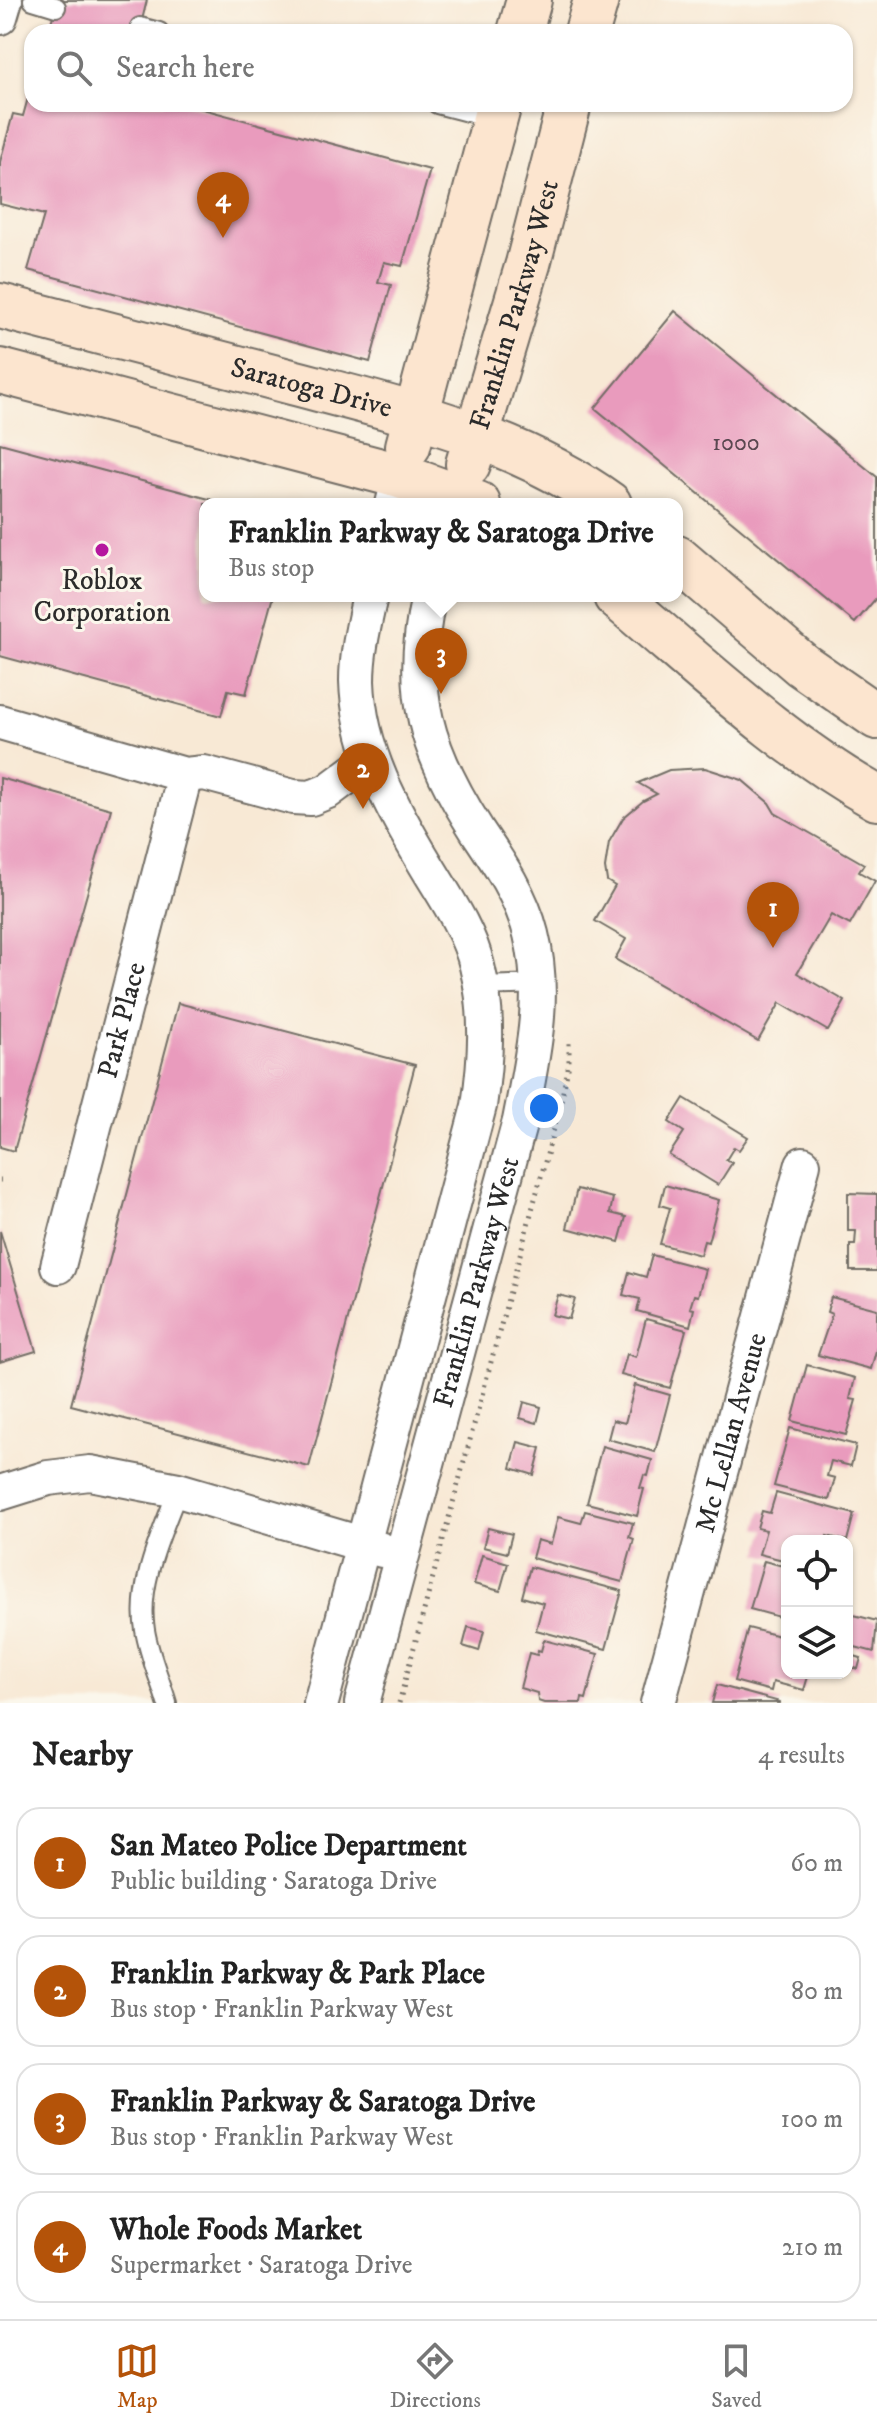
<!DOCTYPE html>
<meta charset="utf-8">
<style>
:root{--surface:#fff;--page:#f6f6f6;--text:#222;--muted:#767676;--line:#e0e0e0;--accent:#b45309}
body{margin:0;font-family:"IM FELL DW Pica",serif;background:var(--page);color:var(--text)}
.controls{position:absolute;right:24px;bottom:24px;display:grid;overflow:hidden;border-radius:16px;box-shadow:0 2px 6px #0004}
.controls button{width:72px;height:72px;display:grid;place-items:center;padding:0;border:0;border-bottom:2px solid var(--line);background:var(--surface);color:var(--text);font:40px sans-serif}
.you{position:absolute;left:544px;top:1108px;width:28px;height:28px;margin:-20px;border:6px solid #fff;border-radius:50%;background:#1a73e8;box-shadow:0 0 0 12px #1a73e833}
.badge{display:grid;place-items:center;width:52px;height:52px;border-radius:50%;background:var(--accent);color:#fff;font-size:26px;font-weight:700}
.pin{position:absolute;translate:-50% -66px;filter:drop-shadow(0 2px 4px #0008)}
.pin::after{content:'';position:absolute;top:42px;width:28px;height:24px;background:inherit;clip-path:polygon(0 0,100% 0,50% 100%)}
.popup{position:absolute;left:199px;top:498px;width:484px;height:104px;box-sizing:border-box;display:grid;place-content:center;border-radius:16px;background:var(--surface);filter:drop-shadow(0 2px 6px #0005);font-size:26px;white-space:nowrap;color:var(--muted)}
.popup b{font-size:30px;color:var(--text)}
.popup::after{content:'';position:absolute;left:50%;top:100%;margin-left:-16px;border:16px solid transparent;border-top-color:var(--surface)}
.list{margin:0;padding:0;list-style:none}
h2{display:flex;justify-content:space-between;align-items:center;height:104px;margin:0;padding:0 32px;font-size:34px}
h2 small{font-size:26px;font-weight:400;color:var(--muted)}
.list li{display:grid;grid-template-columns:52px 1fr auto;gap:24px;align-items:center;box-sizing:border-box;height:112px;margin:0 16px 16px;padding:0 16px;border:2px solid var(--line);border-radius:24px}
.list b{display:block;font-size:30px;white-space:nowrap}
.list p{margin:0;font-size:26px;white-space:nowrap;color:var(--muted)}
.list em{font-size:26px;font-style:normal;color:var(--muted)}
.icon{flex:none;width:44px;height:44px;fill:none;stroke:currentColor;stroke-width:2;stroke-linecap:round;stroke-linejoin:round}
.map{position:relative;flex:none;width:877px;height:1703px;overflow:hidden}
.search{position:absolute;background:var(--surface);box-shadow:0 2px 6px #0004;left:24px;right:24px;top:24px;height:88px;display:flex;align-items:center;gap:20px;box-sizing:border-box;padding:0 28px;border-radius:24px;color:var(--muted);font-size:30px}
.sheet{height:616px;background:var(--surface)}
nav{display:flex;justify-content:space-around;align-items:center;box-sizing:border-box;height:112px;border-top:2px solid var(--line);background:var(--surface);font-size:22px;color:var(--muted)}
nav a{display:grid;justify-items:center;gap:4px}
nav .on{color:var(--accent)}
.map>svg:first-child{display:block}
</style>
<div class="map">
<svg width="877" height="1703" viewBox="0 0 877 1703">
<rect width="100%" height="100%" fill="#fbf7ec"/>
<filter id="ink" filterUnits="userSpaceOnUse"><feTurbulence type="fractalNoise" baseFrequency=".0125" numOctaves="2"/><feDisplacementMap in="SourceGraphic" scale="16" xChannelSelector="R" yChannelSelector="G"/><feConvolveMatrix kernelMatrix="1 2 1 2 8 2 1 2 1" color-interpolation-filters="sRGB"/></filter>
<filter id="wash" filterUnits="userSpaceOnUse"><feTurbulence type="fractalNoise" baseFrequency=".006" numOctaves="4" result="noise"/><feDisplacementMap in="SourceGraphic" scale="32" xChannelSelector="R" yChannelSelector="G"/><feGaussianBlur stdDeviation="1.8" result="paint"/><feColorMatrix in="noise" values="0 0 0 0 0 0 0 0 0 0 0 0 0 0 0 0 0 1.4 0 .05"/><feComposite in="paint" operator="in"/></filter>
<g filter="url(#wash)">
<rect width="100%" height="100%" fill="#f8e9d5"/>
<g id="blocks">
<!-- building -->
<g fill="#e99bbd">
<polygon points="58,0 147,0 139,32 48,32"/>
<polygon points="31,87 32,104 184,104 430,170 402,266 384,262 378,282 391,285 370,362 28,270 44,215 0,204 0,162 13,114 23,116"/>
<polygon points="675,311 877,477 877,597 855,623 595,408"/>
<polygon points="0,443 224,503 205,504 205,596 273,596 246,694 228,690 221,716 0,656"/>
<polygon points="705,768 742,780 769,803 775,813 864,864 859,872 875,881 850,925 831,915 797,973 845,1001 828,1031 780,1003 758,1041 615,959 626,939 595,921 615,886 607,881 605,868 609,842 623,818 643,801 657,794 638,783 669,770"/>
<polygon points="0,778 111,809 14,1151 0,1147"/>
<polygon points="178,1003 415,1065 309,1467 71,1405"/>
<polygon points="684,1098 748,1137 739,1150 734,1147 726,1160 732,1163 718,1185 669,1155 684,1132 669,1122"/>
<polygon points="665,1185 719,1200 708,1242 704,1241 700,1255 660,1244 670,1208 660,1205"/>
<polygon points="577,1189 613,1198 610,1213 626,1217 619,1242 567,1228"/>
<polygon points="848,1193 877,1194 877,1271 850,1271 850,1245 855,1245 856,1231 848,1231"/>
<polygon points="0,1231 36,1351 0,1362"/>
<polygon points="652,1255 705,1269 698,1296 694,1295 690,1308 694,1309 690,1326 637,1311 640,1299 623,1295 629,1272 646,1277"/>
<polygon points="558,1295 575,1299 569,1319 552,1315"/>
<polygon points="831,1297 877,1309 877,1347 871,1369 818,1355 832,1314 827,1312"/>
<polygon points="646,1319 686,1330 670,1388 621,1375 627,1354 636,1357"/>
<polygon points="807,1365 855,1378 850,1399 856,1400 846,1435 792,1421"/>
<polygon points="635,1385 670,1395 655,1452 608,1439 613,1420 625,1423"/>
<polygon points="524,1402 541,1407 537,1423 520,1418"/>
<polygon points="790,1428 856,1445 851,1466 831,1461 827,1476 835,1478 829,1500 774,1486"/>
<polygon points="518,1442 541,1448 534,1475 511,1468"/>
<polygon points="602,1446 652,1460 648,1476 644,1475 640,1488 644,1489 637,1516 587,1503"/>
<polygon points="776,1493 854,1514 847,1541 827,1536 826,1541 787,1541 787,1561 759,1554 766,1530 757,1528 762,1511 770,1513"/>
<polygon points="585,1511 633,1523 629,1537 634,1539 622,1582 532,1558 537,1540 551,1544 558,1517 581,1523"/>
<polygon points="488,1528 512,1534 507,1553 483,1547"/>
<polygon points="482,1555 508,1563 500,1591 474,1584"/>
<polygon points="764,1561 787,1567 787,1607 783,1618 750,1609"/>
<polygon points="530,1567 622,1591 606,1649 536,1630 543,1603 522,1597"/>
<polygon points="850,1614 877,1621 874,1652 847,1645"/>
<polygon points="468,1627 484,1631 479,1651 463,1646"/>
<polygon points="748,1628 787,1638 787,1673 809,1673 804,1690 773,1682 771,1691 734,1681"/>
<polygon points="544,1640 598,1654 586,1699 582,1698 581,1703 544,1703 538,1701 537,1693 520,1688 529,1653 537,1655 538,1650 541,1651"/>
<polygon points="847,1654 861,1658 858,1669 847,1666"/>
<polygon points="717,1685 780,1702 780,1703 712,1703"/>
</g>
</g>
</g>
<g filter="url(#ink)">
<use href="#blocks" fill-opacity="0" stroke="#736e66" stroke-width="2"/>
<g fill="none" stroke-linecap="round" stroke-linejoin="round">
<!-- service casing -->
<g stroke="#736e66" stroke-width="22">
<g id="service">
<polyline points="33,0 56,7"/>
<polyline points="140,27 159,32"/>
<polyline points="437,104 495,119"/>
<polyline points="481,986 539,984"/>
<path d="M167,1703C160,1679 149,1655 145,1630C137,1584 162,1533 178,1490"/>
</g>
</g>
<!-- minor casing -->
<g stroke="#736e66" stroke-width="38">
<g id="minor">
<polyline points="0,17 5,0"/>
<polyline points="393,504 400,476"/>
<polyline points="0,722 185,775 204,773 293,797 311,798 328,791 371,759"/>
<path id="s1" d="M58,1266L185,775"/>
<polyline points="0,1493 48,1478 90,1473 178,1490 382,1550"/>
<path d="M321,1703L479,1106C486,1058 489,1013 477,966C469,931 446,898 428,868C393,810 359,750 357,681C357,652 364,624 370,596"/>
<path id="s2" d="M362,1703L520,1121C532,1059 547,997 531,934C522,897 499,863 478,832C426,751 407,692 429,596"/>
<path id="s3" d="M658,1703L803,1164"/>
</g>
</g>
<!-- secondary casing -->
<g stroke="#736e66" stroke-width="48">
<g id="secondary">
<polyline points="520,32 529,0"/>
<polyline points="587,32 596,0"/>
<path id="s4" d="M0,306C96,331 192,356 288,381C398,410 515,436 609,504"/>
<polyline points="0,371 400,476 478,504"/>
<polyline points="408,446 499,104"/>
<path id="s5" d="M468,464L528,264L569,104"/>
<polyline points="677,558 802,665 877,717"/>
<path d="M616,596C701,667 780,744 877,798"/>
</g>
</g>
<!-- path -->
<g stroke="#736e66" stroke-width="5" stroke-dasharray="2 6" stroke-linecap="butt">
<polyline points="0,1180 1,1180"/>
<polyline points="399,1703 559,1110 569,1064 569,1039"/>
</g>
<!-- service -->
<use href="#service" stroke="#fff" stroke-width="18"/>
<!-- minor -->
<use href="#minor" stroke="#fff" stroke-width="34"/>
<!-- secondary -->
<use href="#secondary" stroke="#fce5cf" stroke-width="44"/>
</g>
</g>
<!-- markers -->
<circle fill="#b5179e" stroke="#fbf7ec" stroke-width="3" cx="102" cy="550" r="8"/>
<g text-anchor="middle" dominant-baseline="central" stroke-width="6" stroke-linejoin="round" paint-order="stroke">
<!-- number labels -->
<g font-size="24" fill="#5a4750">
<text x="736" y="443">1000</text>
</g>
<!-- street labels -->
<g font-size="28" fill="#2b2b2b" stroke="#fbf7ec">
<text stroke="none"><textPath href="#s5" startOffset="166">Franklin Parkway West</textPath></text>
<text stroke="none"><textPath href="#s4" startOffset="322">Saratoga Drive</textPath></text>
<text stroke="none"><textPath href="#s1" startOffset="254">Park Place</textPath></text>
<text stroke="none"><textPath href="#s2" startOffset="436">Franklin Parkway West</textPath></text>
<text stroke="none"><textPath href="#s3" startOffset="280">Mc Lellan Avenue</textPath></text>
</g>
<!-- poi labels -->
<g font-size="28" fill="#2b2b2b" stroke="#fbf7ec">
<text x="102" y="580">Roblox<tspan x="102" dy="32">Corporation</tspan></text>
</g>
</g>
</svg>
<div class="controls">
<button><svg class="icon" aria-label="locate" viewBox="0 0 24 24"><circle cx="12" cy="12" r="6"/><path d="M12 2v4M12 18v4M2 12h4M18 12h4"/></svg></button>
<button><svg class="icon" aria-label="layers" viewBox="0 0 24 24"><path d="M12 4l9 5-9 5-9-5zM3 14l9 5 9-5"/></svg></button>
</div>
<div class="you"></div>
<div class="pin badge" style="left:773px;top:948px">1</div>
<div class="pin badge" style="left:363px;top:809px">2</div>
<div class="pin badge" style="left:441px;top:694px">3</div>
<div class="popup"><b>Franklin Parkway &amp; Saratoga Drive</b>Bus stop</div>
<div class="pin badge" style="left:223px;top:238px">4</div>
<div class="search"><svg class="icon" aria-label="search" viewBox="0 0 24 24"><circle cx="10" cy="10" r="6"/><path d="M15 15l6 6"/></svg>Search here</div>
</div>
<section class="sheet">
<h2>Nearby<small>4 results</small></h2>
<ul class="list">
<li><span class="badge">1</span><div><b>San Mateo Police Department</b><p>Public building · Saratoga Drive</p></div><em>60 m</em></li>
<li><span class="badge">2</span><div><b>Franklin Parkway &amp; Park Place</b><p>Bus stop · Franklin Parkway West</p></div><em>80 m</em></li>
<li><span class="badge">3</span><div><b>Franklin Parkway &amp; Saratoga Drive</b><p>Bus stop · Franklin Parkway West</p></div><em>100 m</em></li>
<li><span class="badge">4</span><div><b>Whole Foods Market</b><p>Supermarket · Saratoga Drive</p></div><em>210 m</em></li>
</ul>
</section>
<nav>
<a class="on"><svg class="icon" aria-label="map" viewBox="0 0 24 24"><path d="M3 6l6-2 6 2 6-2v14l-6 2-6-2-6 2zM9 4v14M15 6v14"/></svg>Map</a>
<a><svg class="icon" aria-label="directions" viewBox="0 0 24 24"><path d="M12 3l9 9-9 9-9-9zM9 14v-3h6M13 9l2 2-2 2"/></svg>Directions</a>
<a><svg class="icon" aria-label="saved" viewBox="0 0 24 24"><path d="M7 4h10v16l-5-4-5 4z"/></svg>Saved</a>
</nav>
